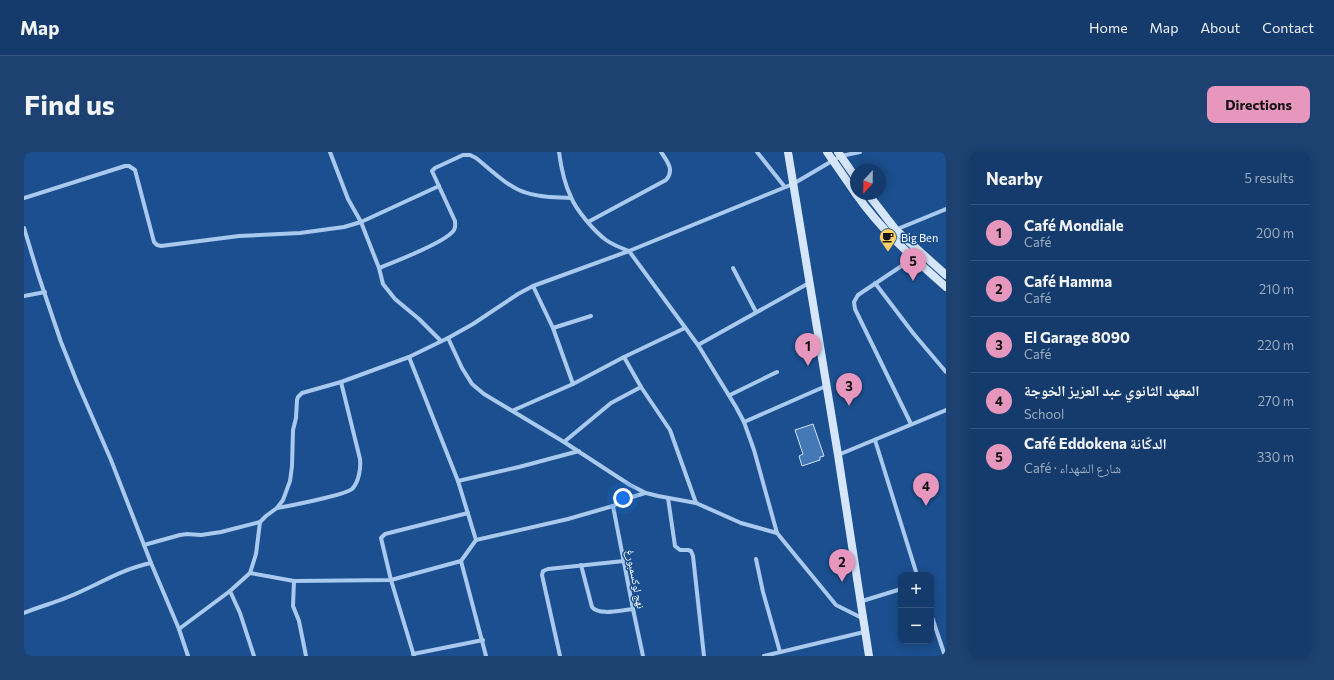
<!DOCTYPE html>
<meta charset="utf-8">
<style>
:root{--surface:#143b6b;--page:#1d4271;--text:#f1f3f6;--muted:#9dadc1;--line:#33557e;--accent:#e797bd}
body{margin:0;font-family:Commissioner,"Noto Naskh Arabic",sans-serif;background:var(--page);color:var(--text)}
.controls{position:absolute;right:12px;bottom:12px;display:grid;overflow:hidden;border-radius:8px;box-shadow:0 2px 10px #0003}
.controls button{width:36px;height:36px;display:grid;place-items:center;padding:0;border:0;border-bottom:1px solid var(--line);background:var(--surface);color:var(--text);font:20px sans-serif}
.compass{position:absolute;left:826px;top:12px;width:36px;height:36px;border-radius:50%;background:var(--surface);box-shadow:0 2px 10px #0003;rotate:202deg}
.you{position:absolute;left:599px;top:346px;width:14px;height:14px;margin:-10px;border:3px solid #fff;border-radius:50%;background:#1a73e8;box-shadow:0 0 0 6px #1a73e833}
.badge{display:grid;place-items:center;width:26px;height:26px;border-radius:50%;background:var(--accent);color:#111;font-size:13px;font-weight:700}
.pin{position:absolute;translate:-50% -33px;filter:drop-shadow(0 1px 2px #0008)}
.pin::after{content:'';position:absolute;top:21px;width:14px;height:12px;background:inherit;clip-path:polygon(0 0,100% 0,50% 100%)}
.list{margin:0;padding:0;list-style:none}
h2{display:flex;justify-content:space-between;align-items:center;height:52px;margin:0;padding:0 16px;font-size:17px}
h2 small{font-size:13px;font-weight:400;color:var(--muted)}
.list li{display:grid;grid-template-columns:26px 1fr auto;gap:12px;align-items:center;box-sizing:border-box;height:56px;padding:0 16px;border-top:1px solid var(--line)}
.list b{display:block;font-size:15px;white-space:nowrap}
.list p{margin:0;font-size:13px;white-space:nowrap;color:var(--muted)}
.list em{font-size:13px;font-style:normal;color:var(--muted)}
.map{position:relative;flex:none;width:922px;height:504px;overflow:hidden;border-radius:8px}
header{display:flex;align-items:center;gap:24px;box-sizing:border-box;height:56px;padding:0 20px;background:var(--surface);border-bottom:1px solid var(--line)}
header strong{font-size:19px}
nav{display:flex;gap:22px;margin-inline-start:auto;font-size:14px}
.intro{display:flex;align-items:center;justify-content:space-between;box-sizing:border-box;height:96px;padding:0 24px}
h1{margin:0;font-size:28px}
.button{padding:10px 18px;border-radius:8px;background:var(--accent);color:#111;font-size:14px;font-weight:700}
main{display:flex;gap:24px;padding:0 24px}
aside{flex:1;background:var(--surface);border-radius:8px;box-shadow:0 2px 10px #0003}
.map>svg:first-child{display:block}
</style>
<header>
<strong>Map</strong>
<nav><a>Home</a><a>Map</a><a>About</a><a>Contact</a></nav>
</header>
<div class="intro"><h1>Find us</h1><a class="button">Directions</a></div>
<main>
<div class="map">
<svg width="922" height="504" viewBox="0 0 922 504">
<rect width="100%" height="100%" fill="#1b4f8f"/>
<!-- building -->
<polygon fill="#4478b7" stroke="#cfe3fa" points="789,272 800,304 796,305 796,308 778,314 775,304 779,302 771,278"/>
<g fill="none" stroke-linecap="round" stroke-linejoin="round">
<!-- street -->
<g stroke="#a9c9ee" stroke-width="4">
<polyline points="306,0 324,47 337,70 355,116 359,132 371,147 395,167 417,189"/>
<path d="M535,0C537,15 540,31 547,45C552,58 571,80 582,88C589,93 597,96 605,99L674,193L712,255L720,270L730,298L753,381L812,453L838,466"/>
<polyline points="733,0 760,34"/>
<polyline points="0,46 101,14 105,14 111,18 130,90 133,93 137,94 215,84 276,81 320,75 337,70 415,34"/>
<path d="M564,70L642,28C651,18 643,9 637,0"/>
<polyline points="0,76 14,122 37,190 53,230 87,308 127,411 155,477 164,504"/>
<polyline points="871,78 922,57"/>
<path d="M355,116C370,110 423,90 430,78C432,75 431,72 431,69L408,19L411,16L439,3H446L452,6C466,17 484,35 500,40C515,46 532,45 547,46"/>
<polyline points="709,116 732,160"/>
<polyline points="851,131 889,181 922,220"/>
<polyline points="509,134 529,176 549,232"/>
<polyline points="0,144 21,140"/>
<polyline points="529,176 567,164"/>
<polyline points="424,186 438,216 448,232 460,242 540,290 606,333 622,341 634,344 672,351 717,371 753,381"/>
<polyline points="674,193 785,131"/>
<polyline points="385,205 434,329 452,388 437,409 462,504"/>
<polyline points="600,205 617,235 646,278 672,351"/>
<polyline points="706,243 753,220"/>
<polyline points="490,258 549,232 600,205 661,176"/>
<polyline points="720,270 802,234"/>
<polyline points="887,272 831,157 830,150 834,143 891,105"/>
<polyline points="851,288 893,423"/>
<polyline points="540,290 587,251 617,235"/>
<polyline points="814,303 922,258"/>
<polyline points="434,329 495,315 555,299"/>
<polyline points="644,346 651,394 656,398 664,398 667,399 669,404 680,504"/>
<polyline points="589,354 609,457 619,504"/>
<path d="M253,356C265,354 321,343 328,337C335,330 337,316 336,307L317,230"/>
<polyline points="452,388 544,367 589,354 605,346 621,341"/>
<polyline points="120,393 156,383 163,382 177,383 197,380 236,370"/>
<polyline points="732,407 739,440 756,500"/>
<path d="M557,413L568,455C575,464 597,458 609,457"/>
<polyline points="226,421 270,429 367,428 437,409"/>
<polyline points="270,429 269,454 275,469 282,504"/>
<polyline points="206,439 216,461 230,504"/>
<polyline points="835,450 877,437"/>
<path d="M0,461C14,455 30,451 44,445C72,434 97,417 127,411"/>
<polyline points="907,462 921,504"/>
<polyline points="155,477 206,439 226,421 232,402 236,370 242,364 253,356 259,348 266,329 268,314 269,278 272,266 273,248 274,245 278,241 317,230 385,205 424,186 449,172 494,142 509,134 605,99 769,32 808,9 817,4 836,0"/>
<polyline points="389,502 459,488"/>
<polyline points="390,504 367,428 357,386 361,382 444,361"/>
<polyline points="536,504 518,423 519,419 524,417 600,409"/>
<polyline points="740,504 840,480"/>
</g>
<!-- secondary -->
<g stroke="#d6e6fa" stroke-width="8">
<polyline points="764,0 814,303 845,504"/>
<polyline points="803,0 832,42"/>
<polyline points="814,0 832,26"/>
<path d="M832,42C857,78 889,106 922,135"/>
<polyline points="844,42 872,78 922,123"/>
</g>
</g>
<!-- icons -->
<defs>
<g id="cafe-pin" transform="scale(0.9)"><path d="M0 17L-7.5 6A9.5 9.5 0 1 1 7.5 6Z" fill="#ffd166" stroke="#1b4f8f"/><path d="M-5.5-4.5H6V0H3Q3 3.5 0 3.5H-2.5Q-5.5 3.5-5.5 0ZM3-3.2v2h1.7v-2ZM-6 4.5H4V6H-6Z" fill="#111"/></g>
</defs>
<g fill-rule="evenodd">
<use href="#cafe-pin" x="864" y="85"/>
</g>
<g text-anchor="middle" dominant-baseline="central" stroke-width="3" stroke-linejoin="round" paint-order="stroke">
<!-- poi labels -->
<g font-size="11" fill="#fff" stroke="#1b4f8f" text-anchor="start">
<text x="877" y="85">Big Ben</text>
</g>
<!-- street labels -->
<g font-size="11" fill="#fff" stroke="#1b4f8f">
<text transform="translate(612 427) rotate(79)">نهج لوكسمبورغ</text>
</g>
</g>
</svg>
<div class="controls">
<button>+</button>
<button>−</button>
</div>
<svg class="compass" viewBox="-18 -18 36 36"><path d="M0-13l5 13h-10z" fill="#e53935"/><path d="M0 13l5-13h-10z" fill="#9dadc1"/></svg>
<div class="you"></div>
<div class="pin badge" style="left:784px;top:214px">1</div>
<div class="pin badge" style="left:818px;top:430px">2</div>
<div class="pin badge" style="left:825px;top:254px">3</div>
<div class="pin badge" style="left:902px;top:354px">4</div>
<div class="pin badge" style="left:889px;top:129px">5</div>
</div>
<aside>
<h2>Nearby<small>5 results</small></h2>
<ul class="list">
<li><span class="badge">1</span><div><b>Café Mondiale</b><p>Café</p></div><em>200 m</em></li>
<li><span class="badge">2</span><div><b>Café Hamma</b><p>Café</p></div><em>210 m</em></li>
<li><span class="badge">3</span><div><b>El Garage 8090</b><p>Café</p></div><em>220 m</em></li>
<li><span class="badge">4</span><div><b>المعهد الثانوي عبد العزيز الخوجة</b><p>School</p></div><em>270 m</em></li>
<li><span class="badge">5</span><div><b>Café Eddokena الدكّانة</b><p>Café · شارع الشهداء</p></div><em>330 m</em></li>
</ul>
</aside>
</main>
